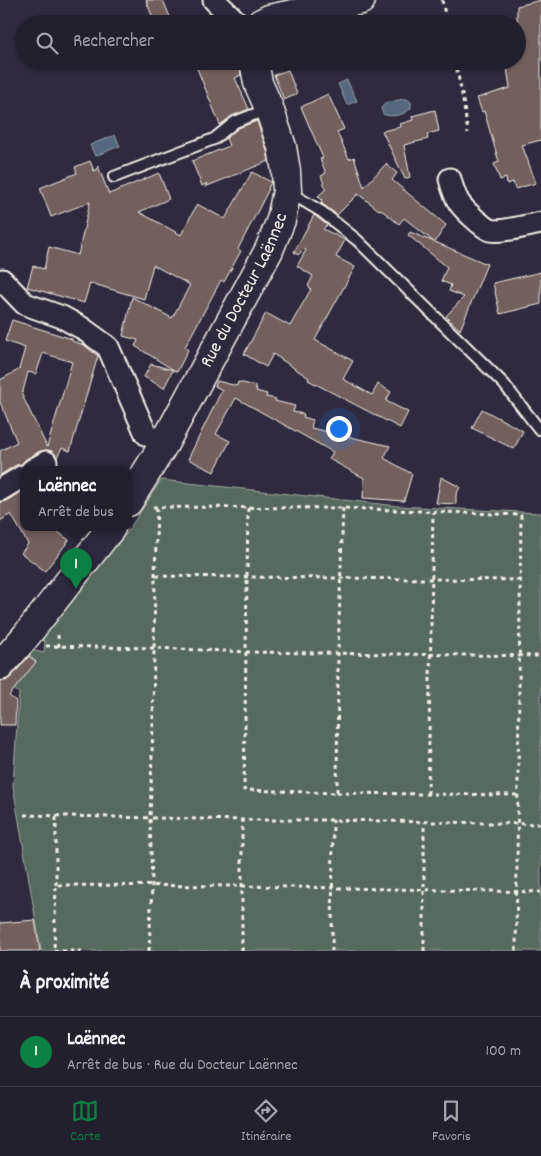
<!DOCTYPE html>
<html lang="fr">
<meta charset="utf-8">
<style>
:root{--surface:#23202e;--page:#2b2836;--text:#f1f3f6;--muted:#a3a3aa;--line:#403e4a;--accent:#0b8043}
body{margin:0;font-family:Dekko,sans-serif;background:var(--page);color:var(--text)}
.you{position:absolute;left:338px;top:428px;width:18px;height:18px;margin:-12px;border:4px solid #fff;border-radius:50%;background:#1a73e8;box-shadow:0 0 0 8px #1a73e833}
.badge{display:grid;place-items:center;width:32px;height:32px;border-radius:50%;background:var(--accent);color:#fff;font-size:16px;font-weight:700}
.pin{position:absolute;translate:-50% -41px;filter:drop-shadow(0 1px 2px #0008)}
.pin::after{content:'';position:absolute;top:26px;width:18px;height:15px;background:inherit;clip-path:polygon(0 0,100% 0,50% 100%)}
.popup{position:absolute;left:20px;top:466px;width:112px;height:65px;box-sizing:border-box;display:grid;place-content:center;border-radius:10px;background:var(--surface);filter:drop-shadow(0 1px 4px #0005);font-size:16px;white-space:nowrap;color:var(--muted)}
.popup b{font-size:19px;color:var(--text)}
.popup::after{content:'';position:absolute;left:50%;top:100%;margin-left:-10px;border:10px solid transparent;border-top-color:var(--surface)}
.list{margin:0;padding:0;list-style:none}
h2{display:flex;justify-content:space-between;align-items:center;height:65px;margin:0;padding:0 20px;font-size:21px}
h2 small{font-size:16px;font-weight:400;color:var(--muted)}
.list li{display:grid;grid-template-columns:32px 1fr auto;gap:15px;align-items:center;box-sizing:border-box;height:70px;padding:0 20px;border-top:1px solid var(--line)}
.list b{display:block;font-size:19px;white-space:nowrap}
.list p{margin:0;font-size:16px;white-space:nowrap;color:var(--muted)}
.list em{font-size:16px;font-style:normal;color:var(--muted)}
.icon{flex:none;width:28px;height:28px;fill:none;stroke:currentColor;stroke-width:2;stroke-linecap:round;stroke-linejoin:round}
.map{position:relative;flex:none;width:541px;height:951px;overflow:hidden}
.search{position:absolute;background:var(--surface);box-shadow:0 1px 4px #0004;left:15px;right:15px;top:15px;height:55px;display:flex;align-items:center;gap:12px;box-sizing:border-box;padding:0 18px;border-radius:28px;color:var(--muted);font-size:19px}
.sheet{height:135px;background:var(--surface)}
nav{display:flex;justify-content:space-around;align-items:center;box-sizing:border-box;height:70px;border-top:1px solid var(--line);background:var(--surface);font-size:14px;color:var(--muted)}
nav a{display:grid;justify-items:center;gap:2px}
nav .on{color:var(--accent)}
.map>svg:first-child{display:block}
</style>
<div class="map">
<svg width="541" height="951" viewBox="0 0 541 951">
<rect width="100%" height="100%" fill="#2f2a3d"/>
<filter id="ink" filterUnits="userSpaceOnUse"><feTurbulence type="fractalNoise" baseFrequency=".02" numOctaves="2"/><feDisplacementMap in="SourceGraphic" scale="10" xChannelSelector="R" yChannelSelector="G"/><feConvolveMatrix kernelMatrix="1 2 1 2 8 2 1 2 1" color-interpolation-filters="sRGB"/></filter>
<g filter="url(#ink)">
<!-- green -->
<polygon fill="#586960" stroke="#a6ada4" points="161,480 398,506 541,513 541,951 41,951 13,786 19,693 4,682 31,650 44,653 45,641 39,640 126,534"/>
<!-- water -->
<g fill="#566780" stroke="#959eaa">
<polygon points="347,80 357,101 347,105 338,84"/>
<path d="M403,99H407L411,102V108C406,115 390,118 383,114L381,108L386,103Z"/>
<polygon points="115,135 120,146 95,156 90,145"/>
</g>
<!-- building -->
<g fill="#72605f" stroke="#f4f1e8" fill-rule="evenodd">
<polygon points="146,0 163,0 173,24 155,24"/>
<polygon points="541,0 541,140 522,145 536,183 515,189 513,182 507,184 506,178 500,180 494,164 499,162 484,111 482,112 477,98 510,88 506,61 517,61 517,6"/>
<polygon points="194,61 235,61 240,70 241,75 235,78 249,109 232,116 220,125"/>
<polygon points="288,70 297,94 284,100 274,75"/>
<polygon points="328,94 344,129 337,132 349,159 354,157 364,187 386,164 397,173 392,180 446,225 435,242 487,264 460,330 446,316 464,297 449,291 451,285 441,281 447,267 408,235 410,232 434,242 404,218 399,224 380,209 379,210 358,194 337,215 321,203 322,200 318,196 326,189 321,176 326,173 320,159 323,158 301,107"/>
<polygon points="435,110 439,131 427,134 428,139 404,145 410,177 405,179 382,131 401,127 400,124 413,120 412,116"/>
<polygon points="257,121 267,151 269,161 205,187 207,183 202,186 192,161 229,146 226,138 238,128"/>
<polygon points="90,161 94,171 97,170 98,166 109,194 159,173 169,199 139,212 181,235 197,204 225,219 252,172 271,182 268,189 269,189 238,249 241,251 224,282 221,280 185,347 188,350 177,372 135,346 138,340 123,336 132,297 172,318 190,285 153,265 144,299 90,283 84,303 27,287 33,266 44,269 49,247 78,255 90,202 51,217 40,188 77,173 75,167"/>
<polygon points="314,215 327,225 323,229 345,240 336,257 355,267 315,340 353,361 343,379 372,395 378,384 391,392 386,401 408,412 400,428 308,380 309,378 273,354 266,367 244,354 266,313 290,326 311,289 308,286 313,276 297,266 306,250 304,249 298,255 294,252"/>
<polygon points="541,272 541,304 500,314 493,283"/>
<path d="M12,320L72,339V341L84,345L98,356L70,451L62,448L57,457L52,451L47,450L40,451L26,459L21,464L16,465L0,475V451L17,442L0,402V380L20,369H19L25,348L5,341ZM43,353L72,362L47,447L22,395L28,372L36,374Z"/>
<polygon points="151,364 173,370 164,388 144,377"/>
<polygon points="217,381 237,386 238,382 256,386 255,388 257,389 256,391 267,394 266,397 276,399 275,401 295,406 293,412 304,414 303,417 313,420 311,428 390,446 384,458 412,474 404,501 363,498 364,478 329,459 333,452 236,398 216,434 230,441 214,472 188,459 222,390 215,386"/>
<polygon points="482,409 523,431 514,449 472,428"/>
<polygon points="441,477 460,487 456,495 456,504 436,503"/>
<polygon points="24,490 24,528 52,528 69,540 45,571 21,553 28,544 11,514 0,521 0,502 6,501"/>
<polygon points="29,656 36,662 9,696 16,701 15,725 0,725 0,681 6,681 11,677"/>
<polygon points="35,920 40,951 0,951 0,923"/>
</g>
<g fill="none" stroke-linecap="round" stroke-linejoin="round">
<!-- lane casing -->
<g stroke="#f4f1e8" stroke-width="14">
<g id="lane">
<polyline points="114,177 214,139 235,122 268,109"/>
<polyline points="287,191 322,212 357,240 504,384 539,429"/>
</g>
</g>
<!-- street casing -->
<g stroke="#f4f1e8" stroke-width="25">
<g id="street">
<polyline points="214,0 239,24"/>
<path d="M450,179C456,202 460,206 477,221C481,224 486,229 490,230C499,233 530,225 541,223"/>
<polyline points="2,280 25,304 62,317 82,328 108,347 146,434 164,444"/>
<polyline points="32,470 46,462"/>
<polyline points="0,490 23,476"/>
</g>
</g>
<!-- secondary casing -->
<g stroke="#f4f1e8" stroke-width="31">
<g id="secondary">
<polyline points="261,23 269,19 361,0"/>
<path id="s1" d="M128,502L164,444L269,250L281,220L287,191L286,171L282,147L269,108L258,83L254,61"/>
<polyline points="0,666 26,636 111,528"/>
</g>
</g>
<!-- path -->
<g stroke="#f4f1e8" stroke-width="3" stroke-dasharray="4 4" stroke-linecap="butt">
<polyline points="442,0 447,24"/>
<polyline points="455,61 462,94 468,133"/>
<polyline points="153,507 343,508 521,515 516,951"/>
<polyline points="248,508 244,790 337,793 338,653 343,508"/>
<polyline points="155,576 157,506"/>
<polyline points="58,635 59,647"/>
<polyline points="46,646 155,648 247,652 541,656"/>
<polyline points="337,793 518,795"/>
<polyline points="428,794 433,512"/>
<polyline points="24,815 242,820 333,820 541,824"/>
<polyline points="56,885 56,816"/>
<polyline points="82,951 54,951 56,885 242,886 541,892"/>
<polyline points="149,951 152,885 150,818 153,722 155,576 520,580"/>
<polyline points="242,951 242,820"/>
<polyline points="332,951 333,820"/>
<polyline points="424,951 424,822"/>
</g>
<!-- lane -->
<use href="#lane" stroke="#2f2a3d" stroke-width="10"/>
<!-- street -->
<use href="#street" stroke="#2f2a3d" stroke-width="21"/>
<!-- secondary -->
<use href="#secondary" stroke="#2f2a3d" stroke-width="28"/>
</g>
</g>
<g text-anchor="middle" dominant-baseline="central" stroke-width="4" stroke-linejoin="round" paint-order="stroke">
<!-- street labels -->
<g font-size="19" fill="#f4f1e8" stroke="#2f2a3d">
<text stroke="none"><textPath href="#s1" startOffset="242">Rue du Docteur Laënnec</textPath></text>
</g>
</g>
</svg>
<div class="you"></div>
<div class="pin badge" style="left:76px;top:589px">1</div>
<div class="popup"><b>Laënnec</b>Arrêt de bus</div>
<div class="search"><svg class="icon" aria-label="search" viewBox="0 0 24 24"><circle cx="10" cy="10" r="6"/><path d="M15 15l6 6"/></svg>Rechercher</div>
</div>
<section class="sheet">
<h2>À proximité<small></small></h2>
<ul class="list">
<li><span class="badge">1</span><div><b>Laënnec</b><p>Arrêt de bus · Rue du Docteur Laënnec</p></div><em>100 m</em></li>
</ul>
</section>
<nav>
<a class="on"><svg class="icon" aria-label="map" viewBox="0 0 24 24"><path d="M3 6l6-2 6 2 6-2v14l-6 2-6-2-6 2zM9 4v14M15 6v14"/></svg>Carte</a>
<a><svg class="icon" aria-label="directions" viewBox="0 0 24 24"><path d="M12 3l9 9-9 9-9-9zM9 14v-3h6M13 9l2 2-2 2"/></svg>Itinéraire</a>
<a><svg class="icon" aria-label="saved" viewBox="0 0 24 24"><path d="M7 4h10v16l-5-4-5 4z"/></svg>Favoris</a>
</nav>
